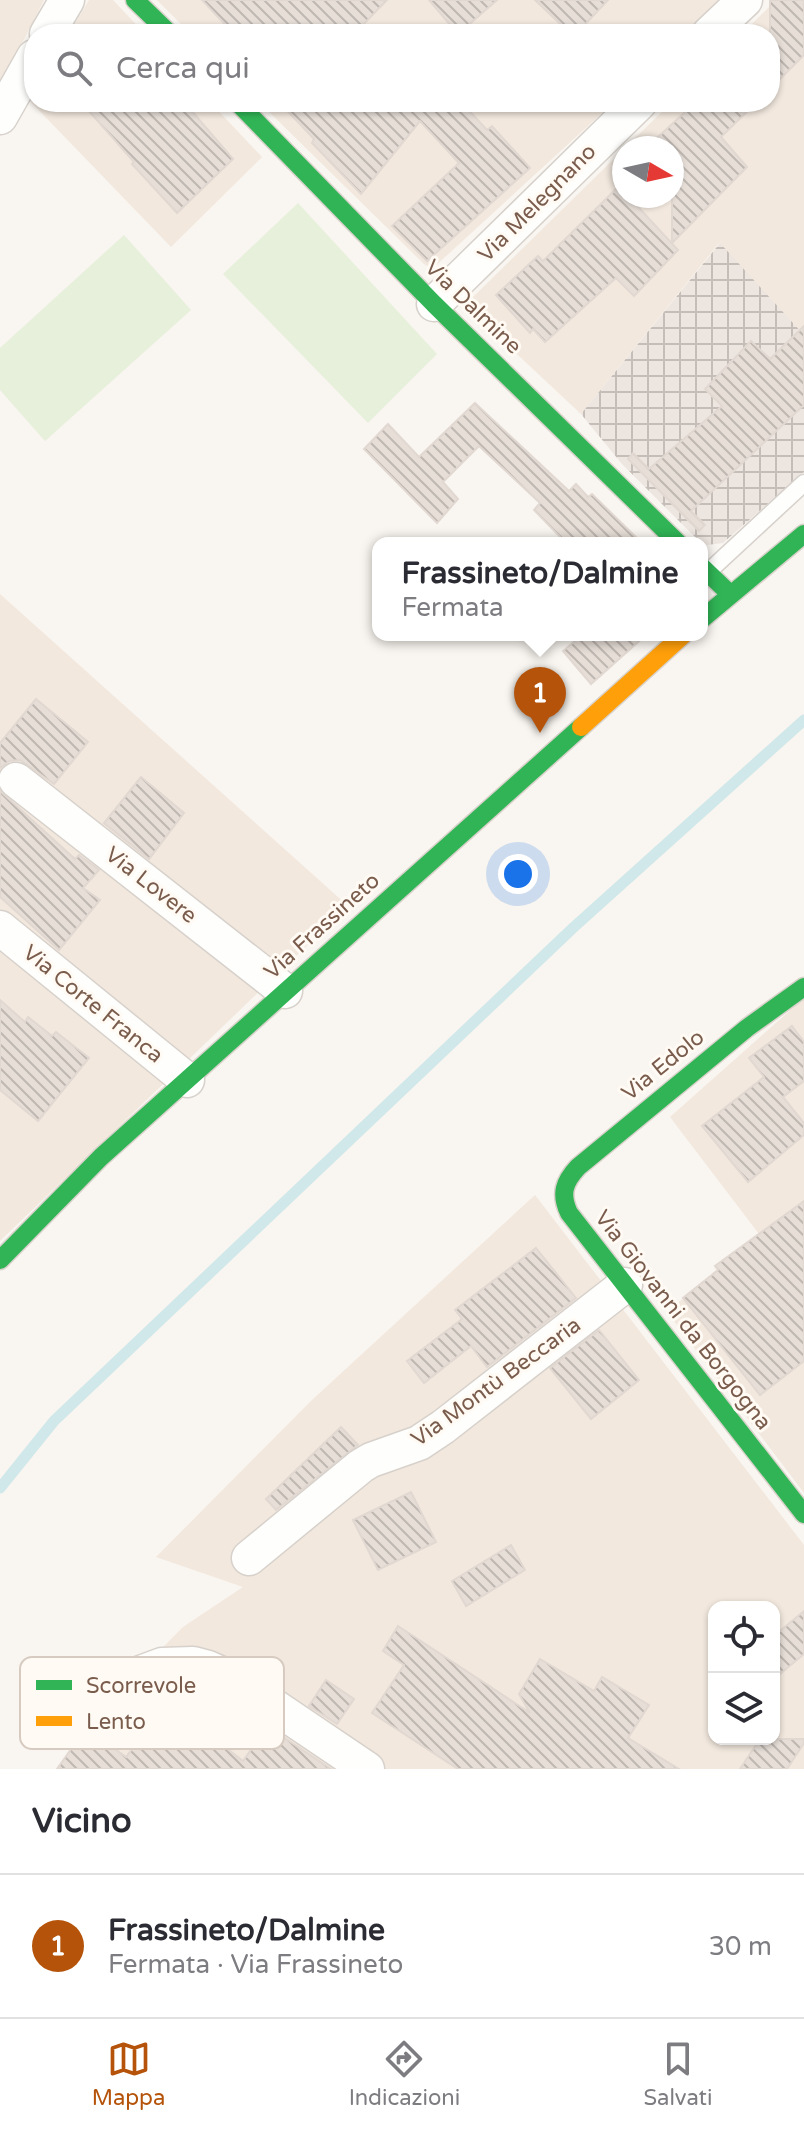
<!DOCTYPE html>
<html lang="it">
<meta charset="utf-8">
<style>
:root{--surface:#fff;--page:#f7f7f7;--text:#2b2b33;--muted:#7c7c81;--line:#e1e1e2;--accent:#b45309}
body{margin:0;font-family:"Varela Round",sans-serif;background:var(--page);color:var(--text)}
.controls{position:absolute;right:24px;bottom:24px;display:grid;overflow:hidden;border-radius:16px;box-shadow:0 2px 6px #0004}
.controls button{width:72px;height:72px;display:grid;place-items:center;padding:0;border:0;border-bottom:2px solid var(--line);background:var(--surface);color:var(--text);font:40px sans-serif}
.compass{position:absolute;left:612px;top:136px;width:72px;height:72px;border-radius:50%;background:var(--surface);box-shadow:0 2px 6px #0004;rotate:99deg}
.you{position:absolute;left:518px;top:874px;width:28px;height:28px;margin:-20px;border:6px solid #fff;border-radius:50%;background:#1a73e8;box-shadow:0 0 0 12px #1a73e833}
.badge{display:grid;place-items:center;width:52px;height:52px;border-radius:50%;background:var(--accent);color:#fff;font-size:26px;font-weight:700}
.pin{position:absolute;translate:-50% -66px;filter:drop-shadow(0 2px 4px #0008)}
.pin::after{content:'';position:absolute;top:42px;width:28px;height:24px;background:inherit;clip-path:polygon(0 0,100% 0,50% 100%)}
.popup{position:absolute;left:372px;top:537px;width:336px;height:104px;box-sizing:border-box;display:grid;place-content:center;border-radius:16px;background:var(--surface);filter:drop-shadow(0 2px 6px #0005);font-size:26px;white-space:nowrap;color:var(--muted)}
.popup b{font-size:30px;color:var(--text)}
.popup::after{content:'';position:absolute;left:50%;top:100%;margin-left:-16px;border:16px solid transparent;border-top-color:var(--surface)}
.list{margin:0;padding:0;list-style:none}
h2{display:flex;justify-content:space-between;align-items:center;height:104px;margin:0;padding:0 32px;font-size:34px}
h2 small{font-size:26px;font-weight:400;color:var(--muted)}
.list li{display:grid;grid-template-columns:52px 1fr auto;gap:24px;align-items:center;box-sizing:border-box;height:144px;padding:0 32px;border-top:2px solid var(--line)}
.list b{display:block;font-size:30px;white-space:nowrap}
.list p{margin:0;font-size:26px;white-space:nowrap;color:var(--muted)}
.list em{font-size:26px;font-style:normal;color:var(--muted)}
.icon{flex:none;width:44px;height:44px;fill:none;stroke:currentColor;stroke-width:2;stroke-linecap:round;stroke-linejoin:round}
.map{position:relative;flex:none;width:804px;height:1769px;overflow:hidden}
.search{position:absolute;background:var(--surface);box-shadow:0 2px 6px #0004;left:24px;right:24px;top:24px;height:88px;display:flex;align-items:center;gap:20px;box-sizing:border-box;padding:0 28px;border-radius:32px;color:var(--muted);font-size:30px}
.sheet{height:248px;background:var(--surface)}
nav{display:flex;justify-content:space-around;align-items:center;box-sizing:border-box;height:112px;border-top:2px solid var(--line);background:var(--surface);font-size:22px;color:var(--muted)}
nav a{display:grid;justify-items:center;gap:4px}
nav .on{color:var(--accent)}
.map>svg:first-child{display:block}
</style>
<div class="map">
<svg width="804" height="1769" viewBox="0 0 804 1769">
<defs>
<pattern id="industrial-grid" width="8" height="8" patternUnits="userSpaceOnUse" patternTransform="scale(2)"><rect width="8" height="8" fill="#ede5e0"/><path d="M0 4h8M4 0v8" fill="none" stroke="#c5bdb8"/></pattern>
<pattern id="building-back-hatch" width="6" height="6" patternUnits="userSpaceOnUse" patternTransform="scale(2)"><rect width="6" height="6" fill="#e6ded7"/><path d="M-1 5l2 2M0 0l6 6M5-1l2 2" fill="none" stroke="#bfb7b1"/></pattern>
</defs>
<rect width="100%" height="100%" fill="#f9f5f0"/>
<!-- residential -->
<g fill="#f2e8de" fill-rule="evenodd">
<polygon points="0,0 44,0 0,86"/>
<polygon points="89,0 113,0 145,34 69,34"/>
<polygon points="157,0 725,0 688,34 191,34"/>
<polygon points="776,0 804,0 804,335 719,243 581,414 475,315 471,299 624,149 624,196 672,196 672,148 625,148 672,102 770,102 770,34 742,34"/>
<polygon points="34,92 34,102 210,102 262,157 171,247 29,100"/>
<polygon points="259,102 614,102 432,269 424,264"/>
<polygon points="0,594 348,906 0,1241"/>
<polygon points="804,998 804,1493 667,1312 759,1234 670,1117"/>
<path d="M535,1195L804,1545V1769H74L86,1725L183,1627L243,1587L156,1557L312,1400ZM714,1607H774V1739H714Z"/>
</g>
<!-- industrial -->
<polygon fill="url(#industrial-grid)" points="720,243 804,335 804,472 723,543 707,545 694,536 622,464 581,414"/>
<!-- pitch -->
<g fill="#e7f0db">
<polygon points="298,203 437,354 368,423 223,274"/>
<polygon points="124,235 191,310 45,441 0,390 0,348"/>
</g>
<g fill="none" stroke-linecap="round" stroke-linejoin="round">
<!-- stream -->
<polyline stroke="#d0e8ea" stroke-width="11" points="0,1488 54,1421 574,927 804,720"/>
</g>
<!-- building -->
<g fill="url(#building-back-hatch)" stroke="#e2d8d2" stroke-width="2">
<polygon points="202,0 387,0 354,34 234,34"/>
<polygon points="429,0 497,0 458,34"/>
<polygon points="535,0 608,0 576,34 571,34"/>
<polygon points="770,0 804,0 804,55 770,89"/>
<polygon points="81,102 184,102 233,159 177,213 132,164 134,162"/>
<polygon points="279,102 461,102 487,130 492,126 530,168 427,261 392,226 459,163 420,121 361,194 312,143 314,139"/>
<polygon points="696,102 757,102 721,137 747,167 672,243 672,148 646,148"/>
<polygon points="619,186 624,196 628,196 678,250 634,296 616,278 545,342 533,329 530,333 496,295 538,256 543,261"/>
<polygon points="804,326 804,405 691,511 705,525 699,531 628,459 633,453 649,469 722,406 705,389 751,341 770,359"/>
<polygon points="475,403 569,491 576,484 588,497 592,494 642,543 566,543 534,510 540,503 479,446 443,482 458,499 437,523 364,449 388,424 419,457"/>
<polygon points="582,635 646,635 591,684 563,651"/>
<polygon points="36,699 88,742 54,784 20,760 9,761 0,768 0,743"/>
<polygon points="141,777 184,813 149,859 104,823"/>
<polygon points="0,791 75,859 79,855 99,870 83,888 100,900 59,950 0,897"/>
<polygon points="0,1000 25,1022 28,1017 52,1036 56,1032 89,1058 38,1121 0,1090"/>
<polygon points="792,1026 804,1042 804,1081 783,1097 804,1123 804,1135 748,1182 702,1126 764,1077 749,1058"/>
<polygon points="804,1201 804,1361 760,1395 683,1298 718,1270 715,1266"/>
<polygon points="536,1248 576,1298 487,1367 471,1346 424,1383 407,1361 462,1319 455,1310"/>
<polygon points="599,1330 639,1380 591,1419 550,1368"/>
<polygon points="341,1427 358,1445 276,1510 266,1499"/>
<polygon points="411,1492 436,1542 378,1570 353,1520"/>
<polygon points="511,1545 525,1570 466,1606 452,1581"/>
<polygon points="804,1611 804,1654 774,1679 774,1636"/>
<polygon points="398,1626 530,1713 519,1694 540,1659 594,1691 602,1677 649,1705 628,1738 679,1769 458,1769 372,1713 404,1665 383,1651"/>
<polygon points="326,1680 354,1699 337,1724 309,1706"/>
<polygon points="167,1702 243,1761 262,1734 278,1745 283,1737 331,1769 57,1769 86,1728 126,1757"/>
<polygon points="760,1739 804,1739 804,1743 787,1769 740,1769"/>
</g>
<g fill="none" stroke-linecap="round" stroke-linejoin="round">
<!-- lane casing -->
<g stroke="#d7d1cb" stroke-width="19">
<polyline id="lane" points="708,572 804,483"/>
</g>
<!-- street casing -->
<g stroke="#d7d1cb" stroke-width="37">
<g id="street">
<polyline points="47,34 67,0"/>
<polyline points="709,34 745,0"/>
<polyline points="0,117 34,57"/>
<polyline points="434,304 640,102"/>
<polyline points="16,780 285,991"/>
<polyline points="0,928 187,1080"/>
<polyline points="249,1558 361,1466 371,1460 419,1443 443,1427 625,1285"/>
<polyline points="100,1688 162,1665 193,1664 208,1668 235,1680 367,1769"/>
</g>
</g>
<!-- fast casing -->
<g stroke="#d9d2cb" stroke-width="21">
<g id="fast">
<polyline points="135,0 170,34"/>
<polyline points="237,102 434,304 678,543"/>
<polyline points="702,567 730,594"/>
<polyline points="702,619 804,534"/>
<path d="M804,987L747,1028L578,1167C564,1182 560,1194 569,1213L804,1514"/>
<polyline points="0,1260 101,1157 581,727"/>
</g>
</g>
<!-- slow casing -->
<g stroke="#d9d2cb" stroke-width="21">
<polyline id="slow" points="581,727 683,635"/>
</g>
<!-- lane -->
<use href="#lane" stroke="#fefefd" stroke-width="16"/>
<!-- street -->
<use href="#street" stroke="#fefefd" stroke-width="34"/>
<!-- fast -->
<use href="#fast" stroke="#30b455" stroke-width="18"/>
<!-- slow -->
<use href="#slow" stroke="#ff9f0a" stroke-width="18"/>
</g>
<g text-anchor="middle" dominant-baseline="central" stroke-width="6" stroke-linejoin="round" paint-order="stroke">
<!-- street labels -->
<g font-size="22" fill="#7a5c4d" stroke="#fffaf3">
<text transform="translate(537 203) rotate(-45)">Via Melegnano</text>
<text transform="translate(473 307) rotate(44)">Via Dalmine</text>
<text transform="translate(151 885) rotate(38)">Via Lovere</text>
<text transform="translate(322 926) rotate(-42)">Via Frassineto</text>
<text transform="translate(93 1004) rotate(39)">Via Corte Franca</text>
<text transform="translate(663 1065) rotate(-39)">Via Edolo</text>
<text transform="translate(683 1320) rotate(52)">Via Giovanni da Borgogna</text>
<text transform="translate(496 1382) rotate(-36)">Via Montù Beccaria</text>
</g>
</g>
<!-- legend -->
<rect x="20" y="1657" width="264" height="92" rx="12" fill="#fffaf3" stroke="#d7cbc1" stroke-width="2"/>
<rect x="36" y="1680" width="36" height="10" fill="#30b455"/>
<rect x="36" y="1716" width="36" height="10" fill="#ff9f0a"/>
<g font-size="22" fill="#7a5c4d">
<text x="86" y="1693">Scorrevole</text>
<text x="86" y="1729">Lento</text>
</g>
</svg>
<div class="controls">
<button><svg class="icon" aria-label="locate" viewBox="0 0 24 24"><circle cx="12" cy="12" r="6"/><path d="M12 2v4M12 18v4M2 12h4M18 12h4"/></svg></button>
<button><svg class="icon" aria-label="layers" viewBox="0 0 24 24"><path d="M12 4l9 5-9 5-9-5zM3 14l9 5 9-5"/></svg></button>
</div>
<svg class="compass" viewBox="-18 -18 36 36"><path d="M0-13l5 13h-10z" fill="#e53935"/><path d="M0 13l5-13h-10z" fill="#7c7c81"/></svg>
<div class="you"></div>
<div class="pin badge" style="left:540px;top:733px">1</div>
<div class="popup"><b>Frassineto/Dalmine</b>Fermata</div>
<div class="search"><svg class="icon" aria-label="search" viewBox="0 0 24 24"><circle cx="10" cy="10" r="6"/><path d="M15 15l6 6"/></svg>Cerca qui</div>
</div>
<section class="sheet">
<h2>Vicino<small></small></h2>
<ul class="list">
<li><span class="badge">1</span><div><b>Frassineto/Dalmine</b><p>Fermata · Via Frassineto</p></div><em>30 m</em></li>
</ul>
</section>
<nav>
<a class="on"><svg class="icon" aria-label="map" viewBox="0 0 24 24"><path d="M3 6l6-2 6 2 6-2v14l-6 2-6-2-6 2zM9 4v14M15 6v14"/></svg>Mappa</a>
<a><svg class="icon" aria-label="directions" viewBox="0 0 24 24"><path d="M12 3l9 9-9 9-9-9zM9 14v-3h6M13 9l2 2-2 2"/></svg>Indicazioni</a>
<a><svg class="icon" aria-label="saved" viewBox="0 0 24 24"><path d="M7 4h10v16l-5-4-5 4z"/></svg>Salvati</a>
</nav>
